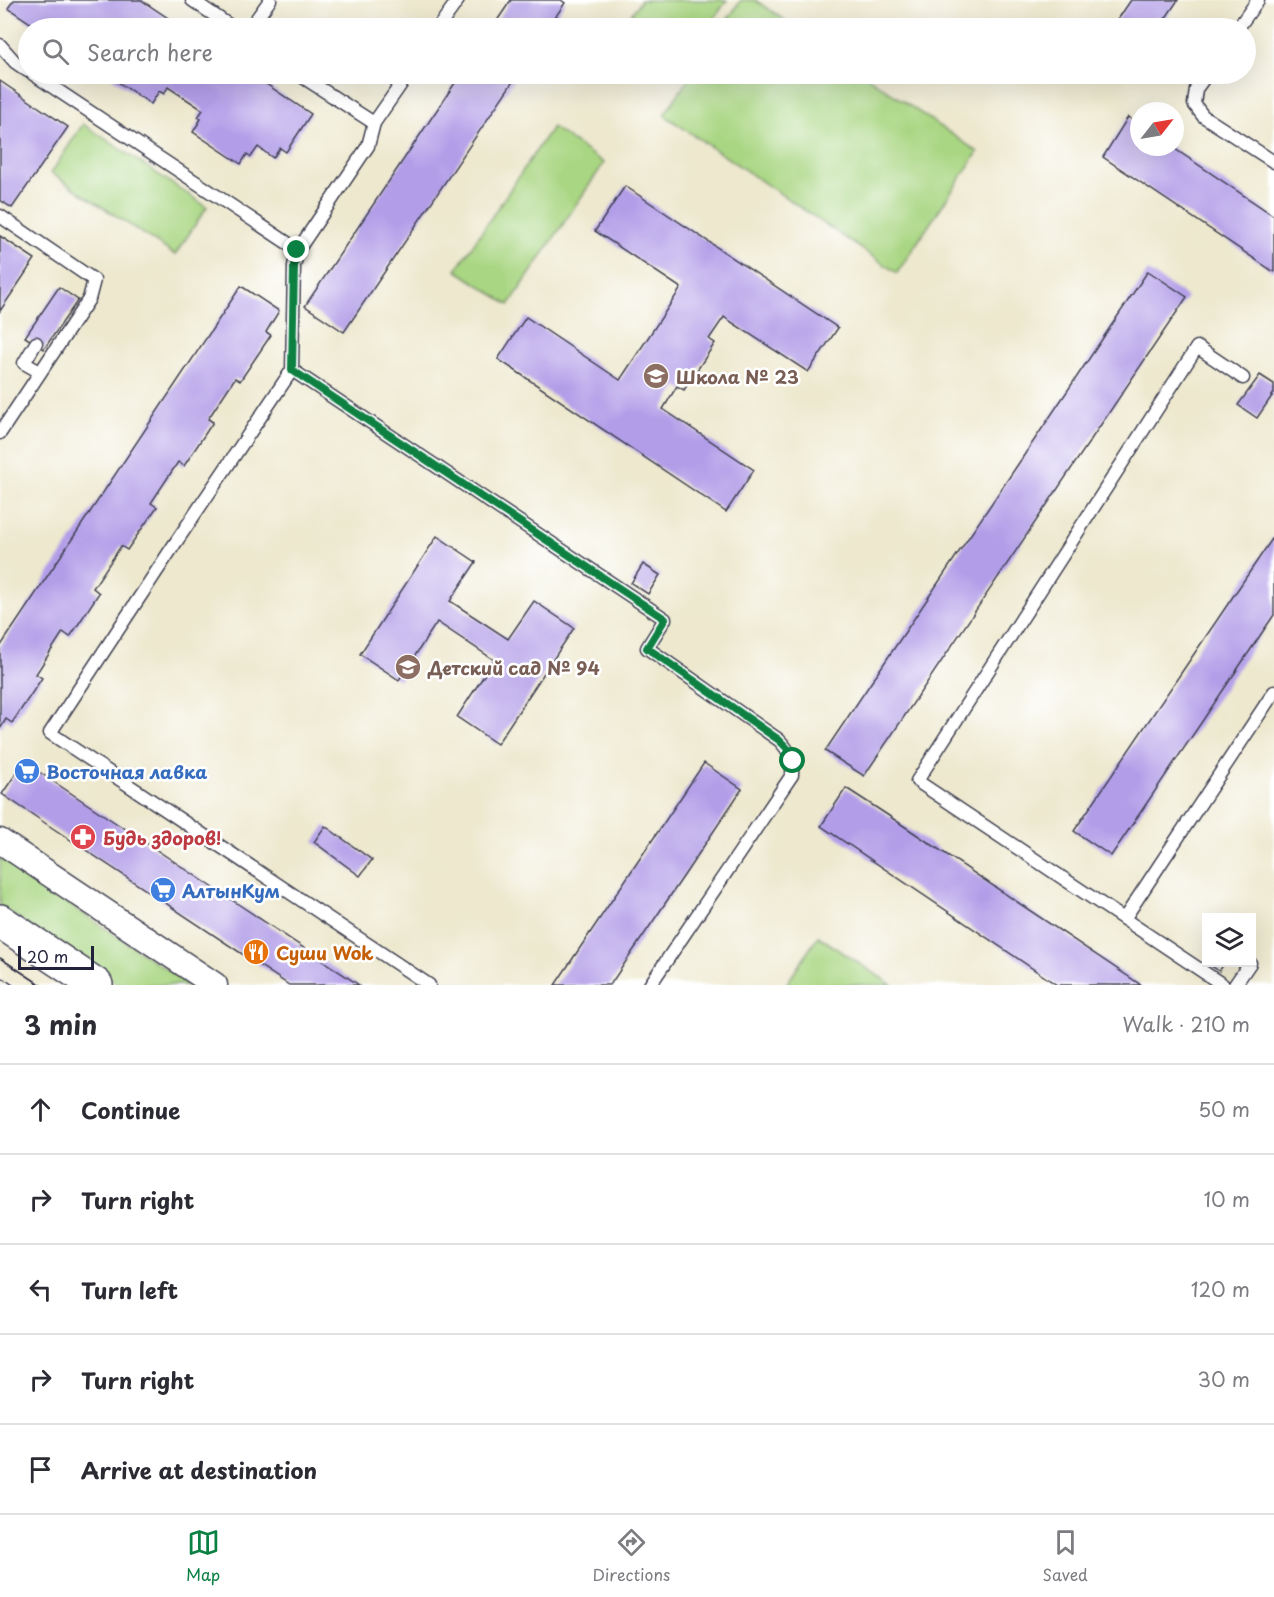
<!DOCTYPE html>
<meta charset="utf-8">
<style>
:root{--surface:#fff;--page:#f7f7f7;--text:#2b2b33;--muted:#7c7c81;--line:#e1e1e2;--accent:#0b8043}
body{margin:0;font-family:"Playpen Sans",sans-serif;background:var(--page);color:var(--text)}
.controls{position:absolute;right:18px;bottom:18px;display:grid;overflow:hidden;border-radius:0px;box-shadow:0 6px 24px #0002}
.controls button{width:54px;height:54px;display:grid;place-items:center;padding:0;border:0;border-bottom:2px solid var(--line);background:var(--surface);color:var(--text);font:30px sans-serif}
.compass{position:absolute;left:1130px;top:102px;width:54px;height:54px;border-radius:50%;background:var(--surface);box-shadow:0 6px 24px #0002;rotate:59deg}
.scale{position:absolute;left:18px;bottom:15px;width:76px;box-sizing:border-box;padding-left:6px;border:3px solid #22223b;border-top:0;font-size:16px;line-height:21px;white-space:nowrap;color:#22223b;-webkit-text-stroke:4px #fff;paint-order:stroke}
.stop{position:absolute;width:18px;height:18px;margin:-14px;border:4px solid #0b8043;border-radius:50%;background:#fff}
.stop.end{background:#0b8043;border-color:#fff;box-shadow:0 2px 6px #0008}
.list{margin:0;padding:0;list-style:none}
h2{display:flex;justify-content:space-between;align-items:center;height:78px;margin:0;padding:0 24px;font-size:26px}
h2 small{font-size:20px;font-weight:400;color:var(--muted)}
.list li{display:grid;grid-template-columns:39px 1fr auto;gap:18px;align-items:center;box-sizing:border-box;height:90px;padding:0 24px;border-top:2px solid var(--line)}
.list b{display:block;font-size:22px;white-space:nowrap}
.list em{font-size:20px;font-style:normal;color:var(--muted)}
.icon{flex:none;width:33px;height:33px;fill:none;stroke:currentColor;stroke-width:2;stroke-linecap:round;stroke-linejoin:round}
.map{position:relative;flex:none;width:1274px;height:985px;overflow:hidden}
.search{position:absolute;background:var(--surface);box-shadow:0 6px 24px #0002;left:18px;right:18px;top:18px;height:66px;display:flex;align-items:center;gap:15px;box-sizing:border-box;padding:0 21px;border-radius:33px;color:var(--muted);font-size:22px}
.sheet{height:528px;background:var(--surface)}
nav{display:flex;justify-content:space-around;align-items:center;box-sizing:border-box;height:84px;border-top:2px solid var(--line);background:var(--surface);font-size:16px;color:var(--muted)}
nav a{display:grid;justify-items:center;gap:3px}
nav .on{color:var(--accent)}
.map>svg:first-child{display:block}
</style>
<div class="map">
<svg width="1274" height="985" viewBox="0 0 1274 985">
<rect width="100%" height="100%" fill="#fff"/>
<filter id="ink" filterUnits="userSpaceOnUse"><feTurbulence type="fractalNoise" baseFrequency=".0167" numOctaves="2"/><feDisplacementMap in="SourceGraphic" scale="12" xChannelSelector="R" yChannelSelector="G"/><feConvolveMatrix kernelMatrix="1 2 1 2 8 2 1 2 1" color-interpolation-filters="sRGB"/></filter>
<filter id="wash" filterUnits="userSpaceOnUse"><feTurbulence type="fractalNoise" baseFrequency=".008" numOctaves="4" result="noise"/><feDisplacementMap in="SourceGraphic" scale="24" xChannelSelector="R" yChannelSelector="G"/><feGaussianBlur stdDeviation="1.35" result="paint"/><feColorMatrix in="noise" values="0 0 0 0 0 0 0 0 0 0 0 0 0 0 0 0 0 1.4 0 .05"/><feComposite in="paint" operator="in"/></filter>
<g filter="url(#wash)">
<rect width="100%" height="100%" fill="#ede8ce"/>
<!-- green -->
<g fill="#a9d682" stroke="#667c5e" stroke-width="1.5">
<polygon points="641,0 727,0 708,28 642,28 628,19"/>
<polygon points="741,0 755,0 797,28 722,28"/>
<polygon points="692,74 863,74 978,152 897,273 664,115"/>
<polygon points="83,124 207,207 175,255 51,173"/>
<polygon points="552,127 604,163 509,305 456,270"/>
<polygon points="0,858 190,985 119,985 0,906"/>
<polygon points="818,936 892,985 786,985"/>
</g>
<g id="blocks">
<!-- building -->
<g fill="#b29ee8">
<polygon points="14,0 141,0 183,28 79,28 75,26 73,28 38,28 8,8"/>
<polygon points="511,0 561,0 565,3 548,28 492,28"/>
<polygon points="1131,0 1178,0 1159,28 1112,28"/>
<polygon points="106,74 251,74 311,114 286,152 280,148 273,158 258,147 251,157 247,154 241,164 193,132 201,119 198,117 203,110 168,87 164,94 159,91 151,104"/>
<polygon points="461,74 518,74 344,332 305,306"/>
<polygon points="0,81 68,127 12,208 0,200"/>
<polygon points="1128,117 1139,125 1139,147 1172,147 1274,216 1274,272 1103,157"/>
<polygon points="625,186 838,328 808,372 724,317 709,339 715,343 684,390 677,386 663,409 754,470 726,512 498,359 526,317 620,380 681,288 595,231"/>
<polygon points="0,236 35,259 0,311"/>
<polygon points="1148,271 1187,297 864,776 825,751"/>
<polygon points="241,286 279,311 266,332 271,335 240,381 235,378 208,419 213,422 184,466 178,462 151,503 157,507 127,550 121,546 93,588 99,593 70,637 63,632 36,674 42,678 12,723 6,719 0,729 0,647"/>
<polygon points="59,287 78,300 44,349 25,337"/>
<polygon points="1260,375 1274,384 1274,393 1257,418 1238,405"/>
<polygon points="437,536 476,562 450,601 508,639 534,601 574,628 497,744 457,717 494,660 437,622 399,680 360,654"/>
<polygon points="1274,536 1274,615 1111,856 1074,831"/>
<polygon points="643,564 660,575 648,594 631,583"/>
<polygon points="24,762 247,910 359,985 289,985 48,825 2,794"/>
<polygon points="704,763 742,789 683,877 610,985 555,985"/>
<polygon points="846,788 886,814 1141,985 1057,985 821,826"/>
<polygon points="325,826 372,860 360,876 314,842"/>
<polygon points="1207,963 1225,963 1219,971"/>
</g>
</g>
</g>
<g filter="url(#ink)">
<use href="#blocks" fill-opacity="0" stroke="#404051" stroke-width="1.5"/>
<g fill="none" stroke-linecap="round" stroke-linejoin="round">
<!-- lane casing -->
<g stroke="#404051" stroke-width="15">
<g id="lane">
<polyline points="192,0 233,28"/>
<polyline points="250,28 270,0"/>
<polyline points="438,28 458,0"/>
<polyline points="1238,28 1258,0"/>
<polyline points="0,45 15,62 28,71"/>
<polyline points="33,74 298,250"/>
<polyline points="298,74 374,123"/>
<polyline points="408,74 374,123 368,146 298,250 294,266 292,370 174,545 50,733 429,985"/>
<polyline points="1207,74 1196,89 1194,104 1203,116 1274,162"/>
<polyline points="0,216 94,280 89,299 0,433"/>
<polyline points="36,343 24,363 40,372"/>
<path d="M292,370L665,619L647,648L779,740C790,751 793,759 792,775L650,985"/>
<polyline points="1124,919 1274,692"/>
<polyline points="1223,985 917,781 1197,347 1243,378"/>
<polyline points="1235,985 1250,963"/>
</g>
</g>
<!-- street casing -->
<g stroke="#404051" stroke-width="27">
<polyline id="street" points="0,841 215,985"/>
</g>
<!-- secondary casing -->
<g stroke="#404051" stroke-width="36">
<polyline id="secondary" points="0,921 96,985"/>
</g>
<!-- lane -->
<use href="#lane" stroke="#fff" stroke-width="12"/>
<!-- street -->
<use href="#street" stroke="#fff" stroke-width="24"/>
<!-- secondary -->
<use href="#secondary" stroke="#fff" stroke-width="33"/>
<!-- tram -->
<g stroke="#22223b" stroke-width="1.5">
<polyline points="0,958 41,985"/>
<polyline points="0,976 13,985"/>
</g>
</g>
</g>
<g fill="none" stroke-linecap="round" stroke-linejoin="round" filter="url(#ink)">
<!-- route -->
<polyline stroke="#0b8043" stroke-width="8" points="297,250 294,266 292,370 665,619 647,648 779,740 787,748 793,761"/>
</g>
<!-- icons -->
<defs>
<g id="school-disc" transform="scale(1.35)"><circle r="9.5" fill="#8d6e63" stroke="#fff"/><path d="M0-5L7-2L0 1L-7-2ZM-4 1L0 2.5L4 1V4Q0 6-4 4Z" fill="#fff"/></g>
<g id="supermarket-disc" transform="scale(1.35)"><circle r="9.5" fill="#3f7fe0" stroke="#fff"/><path d="M-6-5.5h2.5l.6 2H6L4.5 2H-2.5L-4.4-4H-6ZM-1.5 3.2a1.3 1.3 0 1 0 .1 0ZM3 3.2a1.3 1.3 0 1 0 .1 0Z" fill="#fff"/></g>
<g id="pharmacy-disc" transform="scale(1.35)"><circle r="9.5" fill="#e0444e" stroke="#fff"/><path d="M-2-6h4v4h4v4h-4v4h-4v-4h-4v-4h4Z" fill="#fff"/></g>
<g id="restaurant-disc" transform="scale(1.35)"><circle r="9.5" fill="#e8710a" stroke="#fff"/><path d="M-5-6h1v4h1v-4h1v4h1v-4h1v5L-1.5 .5V6h-2V.5L-5-1ZM5-6V6H3V1.5H1.5Q1.5-4 5-6Z" fill="#fff"/></g>
</defs>
<g fill-rule="evenodd">
<use href="#school-disc" x="656" y="376"/>
<use href="#school-disc" x="408" y="667"/>
<use href="#supermarket-disc" x="27" y="771"/>
<use href="#pharmacy-disc" x="83" y="837"/>
<use href="#supermarket-disc" x="163" y="890"/>
<use href="#restaurant-disc" x="256" y="952"/>
</g>
<g text-anchor="middle" dominant-baseline="central" stroke-width="5" stroke-linejoin="round" paint-order="stroke">
<!-- education labels -->
<g font-size="18" font-weight="bold" fill="#785e54" stroke="#fff" text-anchor="start">
<text x="676" y="376">Школа № 23</text>
<text x="428" y="667">Детский сад № 94</text>
</g>
<!-- shop labels -->
<g font-size="18" font-weight="bold" fill="#366cbe" stroke="#fff" text-anchor="start">
<text x="46" y="771">Восточная лавка</text>
<text x="182" y="890">АлтынКум</text>
</g>
<!-- health labels -->
<g font-size="18" font-weight="bold" fill="#be3a42" stroke="#fff" text-anchor="start">
<text x="103" y="837">Будь здоров!</text>
</g>
<!-- food labels -->
<g font-size="18" font-weight="bold" fill="#c56008" stroke="#fff" text-anchor="start">
<text x="276" y="952">Суши Wok</text>
</g>
</g>
</svg>
<div class="controls">
<button><svg class="icon" aria-label="layers" viewBox="0 0 24 24"><path d="M12 4l9 5-9 5-9-5zM3 14l9 5 9-5"/></svg></button>
</div>
<svg class="compass" viewBox="-18 -18 36 36"><path d="M0-13l5 13h-10z" fill="#e53935"/><path d="M0 13l5-13h-10z" fill="#7c7c81"/></svg>
<div class="scale">20 m</div>
<div class="stop" style="left:793px;top:761px"></div>
<div class="stop end" style="left:297px;top:250px"></div>
<div class="search"><svg class="icon" aria-label="search" viewBox="0 0 24 24"><circle cx="10" cy="10" r="6"/><path d="M15 15l6 6"/></svg>Search here</div>
</div>
<section class="sheet">
<h2>3 min<small>Walk · 210 m</small></h2>
<ul class="list">
<li><svg class="icon" aria-label="ahead" viewBox="0 0 24 24"><path d="M12 20V5M6 11l6-6 6 6"/></svg><div><b>Continue</b></div><em>50 m</em></li>
<li><svg class="icon" aria-label="right" viewBox="0 0 24 24"><path d="M7 20v-9h11M14 6l5 5-5 5"/></svg><div><b>Turn right</b></div><em>10 m</em></li>
<li><svg class="icon" aria-label="left" viewBox="0 0 24 24"><path d="M17 20v-9H6M10 6l-5 5 5 5"/></svg><div><b>Turn left</b></div><em>120 m</em></li>
<li><svg class="icon" aria-label="right" viewBox="0 0 24 24"><path d="M7 20v-9h11M14 6l5 5-5 5"/></svg><div><b>Turn right</b></div><em>30 m</em></li>
<li><svg class="icon" aria-label="arrive" viewBox="0 0 24 24"><path d="M6 21V4h12l-3 4 3 4H6"/></svg><div><b>Arrive at destination</b></div></li>
</ul>
</section>
<nav>
<a class="on"><svg class="icon" aria-label="map" viewBox="0 0 24 24"><path d="M3 6l6-2 6 2 6-2v14l-6 2-6-2-6 2zM9 4v14M15 6v14"/></svg>Map</a>
<a><svg class="icon" aria-label="directions" viewBox="0 0 24 24"><path d="M12 3l9 9-9 9-9-9zM9 14v-3h6M13 9l2 2-2 2"/></svg>Directions</a>
<a><svg class="icon" aria-label="saved" viewBox="0 0 24 24"><path d="M7 4h10v16l-5-4-5 4z"/></svg>Saved</a>
</nav>
